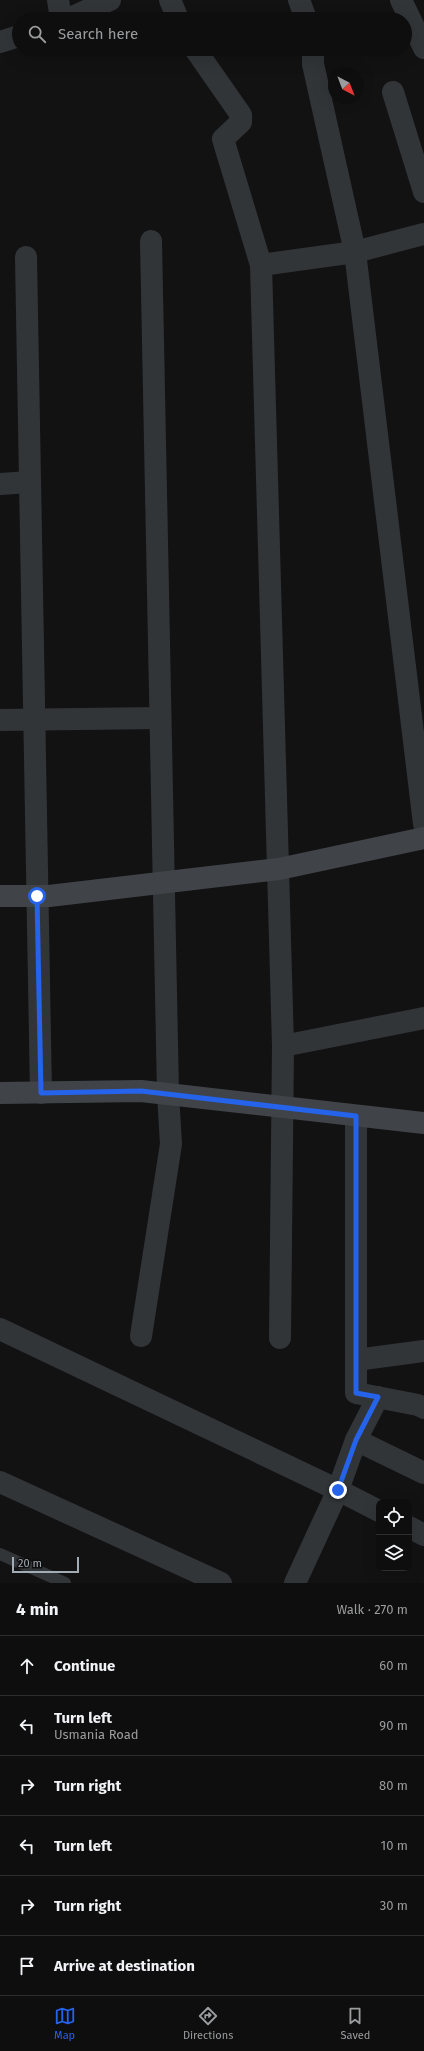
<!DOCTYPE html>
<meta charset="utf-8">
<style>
:root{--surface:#0e0e0e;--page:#1c1c1c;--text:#f1f3f6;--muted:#9b9c9e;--line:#2e2e2e;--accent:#2563eb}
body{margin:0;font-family:"Fira Sans",sans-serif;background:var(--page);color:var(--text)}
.controls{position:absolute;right:12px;bottom:12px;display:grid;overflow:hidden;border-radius:8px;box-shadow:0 4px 16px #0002}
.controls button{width:36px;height:36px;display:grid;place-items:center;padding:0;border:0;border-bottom:1px solid var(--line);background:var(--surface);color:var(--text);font:20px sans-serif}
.compass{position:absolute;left:328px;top:68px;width:36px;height:36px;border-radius:50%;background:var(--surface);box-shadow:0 4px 16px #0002;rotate:138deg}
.scale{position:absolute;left:12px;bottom:10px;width:67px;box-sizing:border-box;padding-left:4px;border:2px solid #a2acb4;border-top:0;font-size:11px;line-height:14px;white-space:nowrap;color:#a2acb4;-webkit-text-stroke:3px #0d0d0e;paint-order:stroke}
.stop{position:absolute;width:12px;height:12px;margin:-9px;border:3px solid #2563eb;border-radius:50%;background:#fff}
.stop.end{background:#2563eb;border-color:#fff;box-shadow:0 1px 4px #0008}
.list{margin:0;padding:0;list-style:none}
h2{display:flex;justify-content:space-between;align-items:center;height:52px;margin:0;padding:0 16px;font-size:17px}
h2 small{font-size:13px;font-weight:400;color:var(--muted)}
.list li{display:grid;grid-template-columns:26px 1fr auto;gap:12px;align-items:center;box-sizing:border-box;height:60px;padding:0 16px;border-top:1px solid var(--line)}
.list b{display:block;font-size:15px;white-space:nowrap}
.list p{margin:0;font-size:13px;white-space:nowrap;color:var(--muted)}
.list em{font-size:13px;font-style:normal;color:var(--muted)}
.icon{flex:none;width:22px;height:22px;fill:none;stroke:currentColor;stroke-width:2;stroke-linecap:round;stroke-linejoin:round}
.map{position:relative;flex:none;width:424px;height:1583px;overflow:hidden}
.search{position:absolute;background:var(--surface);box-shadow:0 4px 16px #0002;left:12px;right:12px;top:12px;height:44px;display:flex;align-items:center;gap:10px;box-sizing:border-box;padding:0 14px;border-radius:22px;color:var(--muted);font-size:15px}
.sheet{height:412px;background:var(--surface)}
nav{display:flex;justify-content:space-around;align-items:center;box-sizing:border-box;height:56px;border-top:1px solid var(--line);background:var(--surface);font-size:11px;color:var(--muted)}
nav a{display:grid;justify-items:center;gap:2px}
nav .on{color:var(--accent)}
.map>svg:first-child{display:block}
</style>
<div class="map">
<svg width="424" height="1583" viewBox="0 0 424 1583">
<rect width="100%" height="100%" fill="#121213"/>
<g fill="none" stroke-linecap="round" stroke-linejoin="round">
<!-- lane -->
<polyline stroke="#323538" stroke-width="12" points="0,1554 65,1583"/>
<!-- street -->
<g stroke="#323538" stroke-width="22">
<polyline points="58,0 61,19"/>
<polyline points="170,0 178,19"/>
<polyline points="299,0 306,19"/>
<polyline points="401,0 424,48"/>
<polyline points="68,19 110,0"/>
<polyline points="0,42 19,36"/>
<polyline points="195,49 241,115 241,122 223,139 261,265 283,1046 280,1338"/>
<polyline points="313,49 313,64 355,252 424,824"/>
<polyline points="393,92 424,192"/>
<polyline points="26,257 41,1093"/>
<polyline points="261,265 355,252 424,234"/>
<polyline points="0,484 30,482"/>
<polyline points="0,720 160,718"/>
<polyline points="283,1046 424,1018"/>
<polyline points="356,1116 356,1393 418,1405 424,1408"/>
<polyline points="0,1329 338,1490 379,1511"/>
<polyline points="141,1336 171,1144 168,1094 151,241"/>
<polyline points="356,1360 424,1351"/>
<polyline points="356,1440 424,1473"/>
<polyline points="0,1482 221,1583"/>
<polyline points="409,1527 424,1535"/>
<polyline points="295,1583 338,1490 356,1440 378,1397"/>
</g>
<!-- secondary -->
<g stroke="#404448" stroke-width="22">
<polyline points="0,896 49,896 279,869 424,838"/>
<polyline points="0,1093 141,1091 424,1123"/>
</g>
</g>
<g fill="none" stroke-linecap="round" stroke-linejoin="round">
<!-- route -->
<polyline stroke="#2563eb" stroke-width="5" points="37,896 41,1093 141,1091 356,1116 356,1393 378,1397 356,1440 338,1490"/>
</g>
</svg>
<div class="controls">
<button><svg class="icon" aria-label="locate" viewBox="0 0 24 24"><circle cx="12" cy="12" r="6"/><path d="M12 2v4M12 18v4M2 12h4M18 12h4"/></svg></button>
<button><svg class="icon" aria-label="layers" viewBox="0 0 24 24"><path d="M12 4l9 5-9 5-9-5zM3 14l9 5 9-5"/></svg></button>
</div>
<svg class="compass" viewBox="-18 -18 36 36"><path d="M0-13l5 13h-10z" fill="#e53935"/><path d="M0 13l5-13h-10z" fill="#9b9c9e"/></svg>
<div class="scale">20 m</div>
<div class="stop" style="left:37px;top:896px"></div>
<div class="stop end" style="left:338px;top:1490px"></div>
<div class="search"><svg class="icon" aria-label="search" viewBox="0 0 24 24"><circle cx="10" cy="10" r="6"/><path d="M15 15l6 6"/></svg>Search here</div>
</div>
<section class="sheet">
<h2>4 min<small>Walk · 270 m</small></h2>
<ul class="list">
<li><svg class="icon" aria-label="ahead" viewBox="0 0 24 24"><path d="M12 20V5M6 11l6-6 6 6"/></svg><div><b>Continue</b></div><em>60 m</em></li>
<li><svg class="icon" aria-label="left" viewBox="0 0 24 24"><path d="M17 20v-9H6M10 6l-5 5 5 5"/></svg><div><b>Turn left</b><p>Usmania Road</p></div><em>90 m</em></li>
<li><svg class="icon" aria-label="right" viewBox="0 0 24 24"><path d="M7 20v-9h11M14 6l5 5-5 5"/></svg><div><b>Turn right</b></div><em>80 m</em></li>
<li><svg class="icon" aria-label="left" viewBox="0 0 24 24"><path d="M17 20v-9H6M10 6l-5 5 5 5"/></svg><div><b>Turn left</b></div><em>10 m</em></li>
<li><svg class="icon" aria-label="right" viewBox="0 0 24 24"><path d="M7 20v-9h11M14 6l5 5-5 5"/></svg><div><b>Turn right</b></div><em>30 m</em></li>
<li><svg class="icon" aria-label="arrive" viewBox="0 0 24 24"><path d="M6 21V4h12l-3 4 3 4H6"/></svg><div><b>Arrive at destination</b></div></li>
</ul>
</section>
<nav>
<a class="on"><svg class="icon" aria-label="map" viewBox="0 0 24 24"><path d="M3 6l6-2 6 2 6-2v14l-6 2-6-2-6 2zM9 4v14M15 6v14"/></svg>Map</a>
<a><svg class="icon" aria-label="directions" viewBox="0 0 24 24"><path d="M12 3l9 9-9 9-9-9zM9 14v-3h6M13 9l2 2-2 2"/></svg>Directions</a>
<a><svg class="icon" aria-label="saved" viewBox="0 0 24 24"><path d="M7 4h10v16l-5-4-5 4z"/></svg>Saved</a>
</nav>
